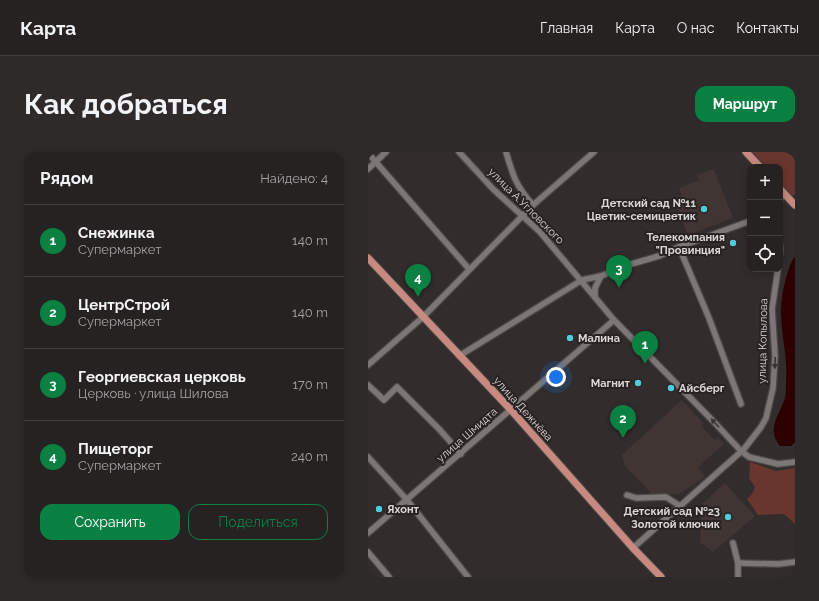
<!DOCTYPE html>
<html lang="ru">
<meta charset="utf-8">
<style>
:root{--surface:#262221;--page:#2e2a2a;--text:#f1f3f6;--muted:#a4a4a5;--line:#423f3f;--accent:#0b8043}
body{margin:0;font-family:Raleway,sans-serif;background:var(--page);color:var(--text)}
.controls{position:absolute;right:12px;top:12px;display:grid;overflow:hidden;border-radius:8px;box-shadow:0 2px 10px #0003}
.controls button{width:36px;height:36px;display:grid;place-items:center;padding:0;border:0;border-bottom:1px solid var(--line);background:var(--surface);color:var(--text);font:20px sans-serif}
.you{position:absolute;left:188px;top:225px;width:14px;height:14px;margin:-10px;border:3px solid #fff;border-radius:50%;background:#1a73e8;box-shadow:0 0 0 6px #1a73e833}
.badge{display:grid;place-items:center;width:26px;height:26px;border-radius:50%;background:var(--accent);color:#fff;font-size:13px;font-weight:700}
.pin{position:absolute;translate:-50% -33px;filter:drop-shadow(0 1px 2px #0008)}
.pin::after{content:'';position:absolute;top:21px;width:14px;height:12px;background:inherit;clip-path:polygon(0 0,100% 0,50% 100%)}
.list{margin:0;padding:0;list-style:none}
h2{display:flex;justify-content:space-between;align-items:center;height:52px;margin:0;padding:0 16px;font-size:17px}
h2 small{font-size:13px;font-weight:400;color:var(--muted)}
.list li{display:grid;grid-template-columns:26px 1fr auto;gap:12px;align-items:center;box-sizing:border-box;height:72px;padding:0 16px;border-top:1px solid var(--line)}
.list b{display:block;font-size:15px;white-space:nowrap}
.list p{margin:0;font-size:13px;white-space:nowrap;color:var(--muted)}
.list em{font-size:13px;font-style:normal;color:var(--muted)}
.actions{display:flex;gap:8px;padding:12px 16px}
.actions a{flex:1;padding:9px 0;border:1px solid var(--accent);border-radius:12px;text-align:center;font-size:14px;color:var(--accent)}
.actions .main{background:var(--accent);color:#fff}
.icon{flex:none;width:22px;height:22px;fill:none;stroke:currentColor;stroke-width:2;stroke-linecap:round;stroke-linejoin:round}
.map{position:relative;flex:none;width:427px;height:425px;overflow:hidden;border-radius:12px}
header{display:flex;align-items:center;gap:24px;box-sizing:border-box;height:56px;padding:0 20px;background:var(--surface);border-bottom:1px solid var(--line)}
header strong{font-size:19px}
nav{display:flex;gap:22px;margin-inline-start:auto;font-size:14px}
.intro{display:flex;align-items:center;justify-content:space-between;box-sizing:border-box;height:96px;padding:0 24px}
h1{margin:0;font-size:28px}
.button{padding:10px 18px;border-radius:12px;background:var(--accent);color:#fff;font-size:14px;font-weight:700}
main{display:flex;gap:24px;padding:0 24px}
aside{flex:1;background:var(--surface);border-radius:12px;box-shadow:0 2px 10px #0003}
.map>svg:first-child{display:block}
</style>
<header>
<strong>Карта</strong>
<nav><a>Главная</a><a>Карта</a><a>О нас</a><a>Контакты</a></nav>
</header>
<div class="intro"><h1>Как добраться</h1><a class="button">Маршрут</a></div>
<main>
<aside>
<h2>Рядом<small>Найдено: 4</small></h2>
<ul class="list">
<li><span class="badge">1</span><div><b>Снежинка</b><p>Супермаркет</p></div><em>140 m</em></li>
<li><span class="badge">2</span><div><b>ЦентрСтрой</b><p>Супермаркет</p></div><em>140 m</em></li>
<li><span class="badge">3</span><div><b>Георгиевская церковь</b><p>Церковь · улица Шилова</p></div><em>170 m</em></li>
<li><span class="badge">4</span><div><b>Пищеторг</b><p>Супермаркет</p></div><em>240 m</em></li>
</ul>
<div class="actions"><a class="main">Сохранить</a><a>Поделиться</a></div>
</aside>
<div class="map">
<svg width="427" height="425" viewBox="0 0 427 425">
<rect width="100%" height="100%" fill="#322d2c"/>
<!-- built -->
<g fill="#413533">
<polygon points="346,17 365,66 320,83 306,47 314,44 311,36 331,28 329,23"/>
<polygon points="314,248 336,272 333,274 347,288 350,285 356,292 330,315 337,325 311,342 284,342 257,314 254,303"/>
<polygon points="357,331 387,364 345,400 332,390 333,366 340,359 334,352"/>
</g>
<!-- green -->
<g fill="#68362f">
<polygon points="384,0 427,0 427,42 425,44 412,31 412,15 398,15"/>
<polygon points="382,310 408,319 427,316 427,372 416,362 390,363 379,347 384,342 387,335 381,326"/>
</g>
<!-- water -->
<path fill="#2d0000" d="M426,105H427V290L423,294H412C398,277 411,264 417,246C418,241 418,236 418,231C420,208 414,187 413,164C412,147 418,120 426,105Z"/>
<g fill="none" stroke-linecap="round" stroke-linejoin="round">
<!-- minor casing -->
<g stroke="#4c4847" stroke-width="8">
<g id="minor">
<polyline points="91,0 125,37 172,80 246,168 347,271 373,299 381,305 410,312 427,310"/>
<path d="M138,0C145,24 148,34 165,53"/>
<polyline points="0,1 101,117"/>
<polyline points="0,17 18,0"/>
<polyline points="412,47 416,41"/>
<polyline points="311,95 341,166 373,252"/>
<polyline points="412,95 412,101"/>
<polyline points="227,144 227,136 233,124"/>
<polyline points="91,204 214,128 233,124 260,113 291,104 311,95 382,69"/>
<polyline points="0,213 55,165 165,53 226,0"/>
<polyline points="0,233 16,248 29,235 72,278 93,302"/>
<polyline points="0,305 39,348 100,425"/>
<polyline points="259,343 268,346 298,345 312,354"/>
<polyline points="0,381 246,168"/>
<polyline points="365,391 370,411 370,425"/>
<polyline points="265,396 376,297 393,275 398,266 405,236 407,204 404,157 410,117"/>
<polyline points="0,400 21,425"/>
<polyline points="370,411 410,412 427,410"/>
</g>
</g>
<!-- major casing -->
<g stroke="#4c4847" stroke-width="9">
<g id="major">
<polyline points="378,0 392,15"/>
<polyline points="412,37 427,53"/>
<polyline points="0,106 143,258 265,396 293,425"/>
</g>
</g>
<!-- minor -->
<use href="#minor" stroke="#7c7675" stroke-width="5.5"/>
<!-- major -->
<use href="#major" stroke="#c88980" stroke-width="7"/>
</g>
<!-- one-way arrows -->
<defs><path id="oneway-solid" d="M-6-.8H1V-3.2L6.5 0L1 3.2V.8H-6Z"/></defs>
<g fill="#393433">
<use href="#oneway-solid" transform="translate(407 211) rotate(92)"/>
<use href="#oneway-solid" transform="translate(347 271) rotate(-134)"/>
</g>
<!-- markers -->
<g fill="#53cadc" stroke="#282322" stroke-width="1.5">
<circle cx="336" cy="57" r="4"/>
<circle cx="365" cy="91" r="4"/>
<circle cx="202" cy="186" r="4"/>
<circle cx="270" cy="231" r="4"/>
<circle cx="303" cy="236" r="4"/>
<circle cx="11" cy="357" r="4"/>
<circle cx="360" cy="365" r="4"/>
</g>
<g text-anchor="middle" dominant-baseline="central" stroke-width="4" stroke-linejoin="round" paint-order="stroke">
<!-- poi labels -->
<g font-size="11" font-weight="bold" fill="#dbd8d7" stroke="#282322" text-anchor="end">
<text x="328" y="51">Детский сад №11<tspan x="328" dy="13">Цветик-семицветик</tspan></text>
<text x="357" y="85">Телекомпания<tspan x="357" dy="13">"Провинция"</tspan></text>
<text x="210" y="186" text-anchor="start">Малина</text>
<text x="262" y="231">Магнит</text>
<text x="311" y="236" text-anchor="start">Айсберг</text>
<text x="19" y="357" text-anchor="start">Яхонт</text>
<text x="352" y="359">Детский сад №23<tspan x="352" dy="13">Золотой ключик</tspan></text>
</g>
<!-- street labels -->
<g font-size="11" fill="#dbd8d7" stroke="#282322">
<text transform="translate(158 54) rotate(45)">улица А.Угловского</text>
<text transform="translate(395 189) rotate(-89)">улица Копылова</text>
<text transform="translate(155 257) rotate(48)">улица Дежнёва</text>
<text transform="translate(99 283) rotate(-41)">улица Шмидта</text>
</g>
</g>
</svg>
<div class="controls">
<button>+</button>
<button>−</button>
<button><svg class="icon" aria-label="locate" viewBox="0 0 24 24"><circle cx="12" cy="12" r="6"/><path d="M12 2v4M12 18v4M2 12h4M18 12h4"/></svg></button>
</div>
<div class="you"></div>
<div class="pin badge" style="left:277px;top:212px">1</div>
<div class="pin badge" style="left:255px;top:286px">2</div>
<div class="pin badge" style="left:251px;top:136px">3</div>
<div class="pin badge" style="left:50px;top:145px">4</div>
</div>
</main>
